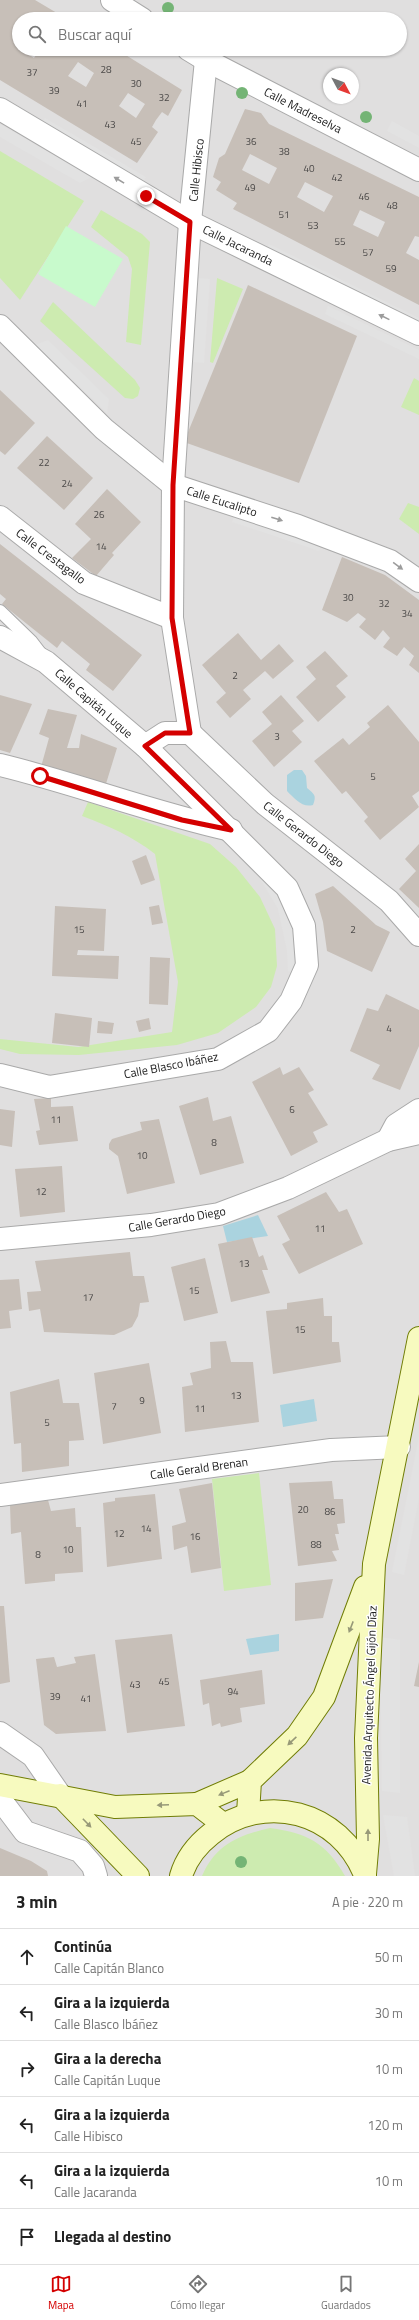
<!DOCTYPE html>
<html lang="es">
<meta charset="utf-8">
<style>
:root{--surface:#fff;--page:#f6f6f6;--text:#222;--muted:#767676;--line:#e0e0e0;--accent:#d40000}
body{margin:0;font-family:"Titillium Web",sans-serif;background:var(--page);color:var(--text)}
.compass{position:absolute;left:323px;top:68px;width:36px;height:36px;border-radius:50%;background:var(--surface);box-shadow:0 1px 3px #0004;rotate:131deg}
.stop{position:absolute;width:12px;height:12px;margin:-9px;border:3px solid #d40000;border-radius:50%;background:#fff}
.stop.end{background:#d40000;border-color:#fff;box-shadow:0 1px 4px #0008}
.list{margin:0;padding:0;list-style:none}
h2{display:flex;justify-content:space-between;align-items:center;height:52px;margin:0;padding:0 16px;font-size:17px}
h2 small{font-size:13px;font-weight:400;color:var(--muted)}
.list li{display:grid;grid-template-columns:26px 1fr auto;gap:12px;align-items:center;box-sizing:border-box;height:56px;padding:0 16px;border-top:1px solid var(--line)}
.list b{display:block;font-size:15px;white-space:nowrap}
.list p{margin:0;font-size:13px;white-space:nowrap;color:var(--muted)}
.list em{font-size:13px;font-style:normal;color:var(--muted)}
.icon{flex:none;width:22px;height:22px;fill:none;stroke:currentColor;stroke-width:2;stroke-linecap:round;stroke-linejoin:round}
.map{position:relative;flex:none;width:419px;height:1876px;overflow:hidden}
.search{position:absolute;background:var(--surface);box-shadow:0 1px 3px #0004;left:12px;right:12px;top:12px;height:44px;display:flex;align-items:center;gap:10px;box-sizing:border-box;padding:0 14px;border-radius:22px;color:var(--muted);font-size:15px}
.sheet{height:388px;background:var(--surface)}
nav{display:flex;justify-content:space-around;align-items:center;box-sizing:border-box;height:56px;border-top:1px solid var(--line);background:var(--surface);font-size:11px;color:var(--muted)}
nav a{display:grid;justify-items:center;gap:2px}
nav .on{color:var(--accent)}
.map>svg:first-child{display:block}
</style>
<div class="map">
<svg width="419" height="1876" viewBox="0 0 419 1876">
<rect width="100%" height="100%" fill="#f2efe9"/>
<!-- residential -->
<path fill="#e0dfdf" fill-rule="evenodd" d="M0,0H419V1876H0ZM19,19H400V49H19ZM329,74H353V98H329Z"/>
<!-- grass -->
<g fill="#cdebb0">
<polygon points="0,151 84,201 20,300 0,278"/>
<polygon points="101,210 142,234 150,242 141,345 126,342 132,269 128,257 91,227"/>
<polygon points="217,278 243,289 213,363 210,362"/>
<polygon points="53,302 135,380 140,388 138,396 133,399 125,398 40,321"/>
<polygon points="414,378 419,381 419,415 401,407"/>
<polygon points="408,503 419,507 419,534 399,519"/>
<path d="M88,802L210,844L236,867L260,897L275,929L277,966L271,987L256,1007L218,1033L177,1045L79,1055L20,1054L0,1049V1039L78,1047L172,1032L178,982L155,854C132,836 109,826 82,816Z"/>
<polygon points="259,1473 271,1585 224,1591 212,1479"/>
<path d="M270,1828C308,1833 326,1843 345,1876H202C215,1845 239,1835 270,1828Z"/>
</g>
<!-- park -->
<polygon fill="#c8facc" points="66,226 123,259 95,307 38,274"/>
<!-- parking -->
<g fill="#e2e2e2">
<polygon points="45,118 146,177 142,184 40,125"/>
<polygon points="392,121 419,136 419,148 387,131"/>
<polygon points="0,124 92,177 80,183 0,137"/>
<polygon points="269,244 419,318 419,326 266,250"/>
<polygon points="199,278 210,279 204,363 193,362"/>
<polygon points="328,306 419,350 419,359 325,314"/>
<polygon points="48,340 109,399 107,413 35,345"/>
<polygon points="235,514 322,543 319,551 232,522"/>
<polygon points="264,872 287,906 298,951 297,974 288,971 287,951 278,909 259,877"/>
<polygon points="419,1437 419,1498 404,1575 392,1572"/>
<polygon points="380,1637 400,1640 400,1793 382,1791"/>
<polygon points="383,1815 407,1817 415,1876 394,1876"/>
</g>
<!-- water -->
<g fill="#aad3df">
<path d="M294,770H302L306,776L307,788C314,794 317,795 313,805C302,808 294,798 287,791V775Z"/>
<polygon points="258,1215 268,1236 227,1242 223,1226"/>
<polygon points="314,1399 317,1421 283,1427 280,1405"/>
<polygon points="279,1634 279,1651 250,1655 246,1639"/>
</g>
<!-- building -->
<g fill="#c7bfb8" fill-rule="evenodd">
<path d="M0,0H35L67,19H19V44L17,47L34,58L40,49H116L182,90L168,116L162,112L156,120L152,127L158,132L137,163L0,80ZM78,62L94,73L86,87L68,76ZM128,93L145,104L136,118L119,106Z"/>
<path d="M245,109L261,113L269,124L419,197V237L415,236L406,253L419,260V305L233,209L237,203L216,190L221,182L213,177L219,158L225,154ZM250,154L277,168L269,184L242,170ZM305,182L333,196L324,212L297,197ZM360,210L385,222L378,237L353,225Z"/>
<polygon points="248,285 357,336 299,483 184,442"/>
<polygon points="0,390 35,423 5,455 0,451"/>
<polygon points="47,436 93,478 64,510 17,468"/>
<polygon points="107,489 141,522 112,553 114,555 96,576 72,558 91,539 75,524"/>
<polygon points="0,544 142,655 113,691 86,670 90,664 62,641 57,648 2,604 6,599 0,594"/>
<polygon points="342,557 385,575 419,600 419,673 409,665 414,656 404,647 397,656 383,647 390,638 383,630 375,640 359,627 366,619 358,613 347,622 322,610"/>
<polygon points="238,633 261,660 279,644 294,661 273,679 265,671 243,690 251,699 230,718 216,702 226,693 202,665"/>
<polygon points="325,651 348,676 336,686 346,697 318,722 296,697 316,679 306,667"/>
<polygon points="0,695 32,704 10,753 0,750"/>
<polygon points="281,695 304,721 292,731 302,742 274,767 252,741 272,724 262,712"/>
<polygon points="388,705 419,742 419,791 412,796 419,807 380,840 364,821 368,817 346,791 342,794 314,761 343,738 349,745 370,727 367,723"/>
<polygon points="48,709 77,715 67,748 79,748 81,734 117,748 105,787 41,767 49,738 39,734"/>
<polygon points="419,844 419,908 399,889 416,871 405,859"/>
<polygon points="146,855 155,880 141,885 132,861"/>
<polygon points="333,886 376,925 390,932 372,972 327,951 323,922 315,894"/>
<polygon points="159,905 163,923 152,925 149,907"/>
<polygon points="55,906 106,909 104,951 78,950 77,955 119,956 118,979 52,976"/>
<polygon points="150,957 170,958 168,1005 149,1004"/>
<polygon points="386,994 419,1010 419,1046 400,1090 372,1079 380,1065 350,1051 367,1008 378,1011"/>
<polygon points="55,1013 92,1018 89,1047 52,1043"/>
<polygon points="149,1018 151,1029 139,1032 136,1021"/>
<polygon points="98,1021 114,1023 112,1034 97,1033"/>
<polygon points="280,1067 283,1075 299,1067 314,1090 308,1093 328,1125 313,1132 318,1142 291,1156 252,1082"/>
<polygon points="208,1097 213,1121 231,1116 244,1163 200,1175 179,1106"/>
<polygon points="51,1098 51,1107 73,1106 78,1141 39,1145 36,1131 40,1130 34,1099"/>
<polygon points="0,1109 15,1111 12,1147 0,1145"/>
<polygon points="159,1119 175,1183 127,1194 118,1156 109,1149 109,1144 112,1139 142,1130 140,1122"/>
<polygon points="62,1166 65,1212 20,1217 15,1169"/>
<polygon points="326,1192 339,1212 347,1209 363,1244 299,1274 282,1244 290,1240 277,1216"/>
<polygon points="252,1237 259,1257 263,1255 268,1270 262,1270 270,1293 231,1302 218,1244"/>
<polygon points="130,1252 133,1276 144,1276 149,1302 140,1303 138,1316 132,1327 114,1335 44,1332 40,1309 29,1311 27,1292 41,1291 35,1261"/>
<polygon points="205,1258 218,1313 184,1321 171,1267"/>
<polygon points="19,1279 22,1309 9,1311 11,1328 0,1329 0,1280"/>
<polygon points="323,1298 324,1316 332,1316 332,1342 339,1342 341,1362 273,1374 266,1311 287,1309 287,1303"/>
<polygon points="226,1341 231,1362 253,1362 259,1422 185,1432 182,1387 193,1385 190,1373 211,1368 210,1342"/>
<polygon points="149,1363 161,1433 103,1444 94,1373"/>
<polygon points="59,1379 63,1403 79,1403 84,1440 69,1441 69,1466 22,1472 21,1443 14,1444 10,1392"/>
<polygon points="332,1481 334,1499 343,1499 345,1523 337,1524 339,1534 335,1534 339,1550 332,1551 337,1561 298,1566 289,1483"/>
<polygon points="212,1483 221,1568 191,1573 187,1546 174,1550 172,1526 186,1522 179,1489"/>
<polygon points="155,1494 162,1559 107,1567 103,1503 115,1501 115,1498"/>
<polygon points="48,1500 51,1511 75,1508 76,1527 81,1527 83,1572 55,1574 55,1581 25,1584 21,1532 11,1534 10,1505"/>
<polygon points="333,1579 323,1618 295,1621 295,1583"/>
<polygon points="0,1606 4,1606 10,1682 0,1684"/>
<polygon points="172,1634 185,1726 127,1733 115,1640"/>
<polygon points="95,1654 106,1731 56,1734 44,1725 36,1659 54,1657 57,1667 76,1663 74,1657"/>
<polygon points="419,1662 419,1687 414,1686"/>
<polygon points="262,1670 265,1704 240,1708 242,1722 221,1727 220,1723 212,1726 209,1703 203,1705 200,1680"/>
<polygon points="0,1848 31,1861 47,1871 48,1876 0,1876"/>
</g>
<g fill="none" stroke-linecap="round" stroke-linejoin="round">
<!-- service casing -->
<g stroke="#a9a9a9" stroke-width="14">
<polyline id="service" points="0,611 31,641 41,654"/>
</g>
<!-- minor casing -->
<g stroke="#a9a9a9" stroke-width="24">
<g id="minor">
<polyline points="0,109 190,222 419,334"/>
<polyline points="0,326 104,429 173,485 298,526 390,561 419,581"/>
<polyline points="0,517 84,583 172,618"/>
<polyline points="0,637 46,662 145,746 165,733 190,733"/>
<polyline points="190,733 172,618 173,485 190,222 206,60"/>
<polyline points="190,733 265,804 389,901 419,935"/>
<path d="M0,765C78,784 153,813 231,830"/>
<polyline points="0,1075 49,1087 218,1059 268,1031 291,1001 307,965 304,926 287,888 145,746"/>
<polyline points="388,1140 396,1125 419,1110"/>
<polyline points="0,1239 151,1225 219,1214 288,1188 388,1140 419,1133"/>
<polyline points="0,1495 331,1450 399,1447"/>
<polyline points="0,1733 33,1756 60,1795"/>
<polyline points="0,1799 25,1832 80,1851 93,1866 96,1876"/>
</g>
</g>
<!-- tertiary casing -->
<g stroke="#a9a9a9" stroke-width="24">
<g id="tertiary">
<polyline points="112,0 142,19"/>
<polyline points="188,49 206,60 419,170"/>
</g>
</g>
<!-- secondary casing -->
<g stroke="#707d05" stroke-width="24">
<g id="secondary">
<polyline points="0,1785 115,1807 197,1804 223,1824"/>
<polyline points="60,1795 138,1876"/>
<polyline points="197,1804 250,1781"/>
<polyline points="248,1814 250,1781 297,1736 324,1697 365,1587"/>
<polyline points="365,1874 368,1839 366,1738 374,1564 419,1338"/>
<path d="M181,1876C186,1859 197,1845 211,1834C264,1791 340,1811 365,1875"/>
</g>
</g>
<!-- service -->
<use href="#service" stroke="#fff" stroke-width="12"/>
<!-- minor -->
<use href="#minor" stroke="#fff" stroke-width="22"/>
<!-- tertiary -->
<use href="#tertiary" stroke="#fff" stroke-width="22"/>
<!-- secondary -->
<use href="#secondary" stroke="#f7fabf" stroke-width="22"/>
</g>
<!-- trees -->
<g fill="#74b475">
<circle cx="168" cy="8" r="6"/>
<circle cx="242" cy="93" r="6"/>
<circle cx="366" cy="117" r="6"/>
<circle cx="241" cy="1862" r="6"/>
</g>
<!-- one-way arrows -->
<defs><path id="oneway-solid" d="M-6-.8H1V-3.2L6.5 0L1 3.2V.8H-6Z"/></defs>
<g fill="#9c9c9c">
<use href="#oneway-solid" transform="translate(119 180) rotate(-149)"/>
<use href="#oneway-solid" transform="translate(384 317) rotate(-154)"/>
<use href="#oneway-solid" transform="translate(277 519) rotate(18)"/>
<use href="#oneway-solid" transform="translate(398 566) rotate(36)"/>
</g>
<g fill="#979978">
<use href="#oneway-solid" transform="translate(351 1627) rotate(111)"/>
<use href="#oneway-solid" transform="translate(292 1741) rotate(137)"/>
<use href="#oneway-solid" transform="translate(224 1793) rotate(158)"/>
<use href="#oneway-solid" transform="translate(163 1805) rotate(178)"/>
<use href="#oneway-solid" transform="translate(87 1823) rotate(46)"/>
<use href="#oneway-solid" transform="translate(368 1835) rotate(-90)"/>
</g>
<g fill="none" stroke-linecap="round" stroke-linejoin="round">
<!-- route -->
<polyline stroke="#d40000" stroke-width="5" points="40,776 182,820 231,830 145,746 165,733 190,733 172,618 173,485 190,222 146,196"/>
</g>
<g text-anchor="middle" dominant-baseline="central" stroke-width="3" stroke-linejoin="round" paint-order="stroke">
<!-- number labels -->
<g font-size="10" fill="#4b4948">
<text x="106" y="69">28</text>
<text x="32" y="72">37</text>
<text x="136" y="83">30</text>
<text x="54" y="90">39</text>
<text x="164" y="97">32</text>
<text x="82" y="103">41</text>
<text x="110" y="124">43</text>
<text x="136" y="141">45</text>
<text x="251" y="141">36</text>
<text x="284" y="151">38</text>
<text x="309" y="168">40</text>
<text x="337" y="177">42</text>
<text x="250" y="187">49</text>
<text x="364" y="196">46</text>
<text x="392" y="205">48</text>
<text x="284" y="214">51</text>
<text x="313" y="225">53</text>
<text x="340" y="241">55</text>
<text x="368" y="252">57</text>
<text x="391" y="268">59</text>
<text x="44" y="462">22</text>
<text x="67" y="483">24</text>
<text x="99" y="514">26</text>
<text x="101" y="546">14</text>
<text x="348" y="597">30</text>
<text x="384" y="603">32</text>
<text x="407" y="613">34</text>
<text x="235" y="675">2</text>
<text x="277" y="736">3</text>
<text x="373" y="776">5</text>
<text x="79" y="929">15</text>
<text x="353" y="929">2</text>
<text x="389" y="1028">4</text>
<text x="292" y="1109">6</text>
<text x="56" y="1119">11</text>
<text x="214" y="1142">8</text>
<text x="142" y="1155">10</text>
<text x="41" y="1191">12</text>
<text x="320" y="1228">11</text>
<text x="244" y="1263">13</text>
<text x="194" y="1290">15</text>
<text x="88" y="1297">17</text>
<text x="300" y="1329">15</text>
<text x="236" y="1395">13</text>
<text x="142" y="1400">9</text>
<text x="114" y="1406">7</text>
<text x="200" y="1408">11</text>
<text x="47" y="1422">5</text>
<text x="303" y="1509">20</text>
<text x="330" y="1511">86</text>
<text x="146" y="1528">14</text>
<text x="119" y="1533">12</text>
<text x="195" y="1536">16</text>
<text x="316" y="1544">88</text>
<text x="68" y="1549">10</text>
<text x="38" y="1554">8</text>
<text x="164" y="1681">45</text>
<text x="135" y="1684">43</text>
<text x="233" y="1691">94</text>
<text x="55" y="1696">39</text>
<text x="86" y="1698">41</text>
</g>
<!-- street labels -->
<g font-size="12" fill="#222" stroke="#fff">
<text transform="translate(303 110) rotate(27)">Calle Madreselva</text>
<text transform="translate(196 170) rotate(-84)">Calle Hibisco</text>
<text transform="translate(238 245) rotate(26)">Calle Jacaranda</text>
<text transform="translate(222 501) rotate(18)">Calle Eucalipto</text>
<text transform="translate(51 556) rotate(37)">Calle Crestagallo</text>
<text transform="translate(94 703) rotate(41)">Calle Capitán Luque</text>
<text transform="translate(304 834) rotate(38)">Calle Gerardo Diego</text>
<text transform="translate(171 1065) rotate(-11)">Calle Blasco Ibáñez</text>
<text transform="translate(177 1219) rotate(-10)">Calle Gerardo Diego</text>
<text transform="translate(199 1468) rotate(-8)">Calle Gerald Brenan</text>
<text transform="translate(369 1695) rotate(-88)">Avenida Arquitecto Ángel Gijón Díaz</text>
</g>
</g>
</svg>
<svg class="compass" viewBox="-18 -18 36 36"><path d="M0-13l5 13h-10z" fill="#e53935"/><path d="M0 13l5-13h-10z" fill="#767676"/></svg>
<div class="stop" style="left:40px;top:776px"></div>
<div class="stop end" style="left:146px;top:196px"></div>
<div class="search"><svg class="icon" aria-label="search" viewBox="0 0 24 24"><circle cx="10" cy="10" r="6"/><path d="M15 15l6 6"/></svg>Buscar aquí</div>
</div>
<section class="sheet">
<h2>3 min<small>A pie · 220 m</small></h2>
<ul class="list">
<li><svg class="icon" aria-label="ahead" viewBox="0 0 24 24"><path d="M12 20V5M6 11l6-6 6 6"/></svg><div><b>Continúa</b><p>Calle Capitán Blanco</p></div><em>50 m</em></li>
<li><svg class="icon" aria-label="left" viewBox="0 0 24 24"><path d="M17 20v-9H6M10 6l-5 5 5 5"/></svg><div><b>Gira a la izquierda</b><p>Calle Blasco Ibáñez</p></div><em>30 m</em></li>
<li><svg class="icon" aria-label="right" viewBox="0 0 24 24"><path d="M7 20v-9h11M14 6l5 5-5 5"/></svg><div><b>Gira a la derecha</b><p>Calle Capitán Luque</p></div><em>10 m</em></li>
<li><svg class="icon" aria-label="left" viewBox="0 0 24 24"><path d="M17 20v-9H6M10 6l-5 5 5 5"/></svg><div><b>Gira a la izquierda</b><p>Calle Hibisco</p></div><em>120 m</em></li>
<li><svg class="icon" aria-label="left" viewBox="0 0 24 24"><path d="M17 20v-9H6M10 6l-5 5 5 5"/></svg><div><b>Gira a la izquierda</b><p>Calle Jacaranda</p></div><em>10 m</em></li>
<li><svg class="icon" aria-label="arrive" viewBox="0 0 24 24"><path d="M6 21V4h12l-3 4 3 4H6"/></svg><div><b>Llegada al destino</b></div></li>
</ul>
</section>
<nav>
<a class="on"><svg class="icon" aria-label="map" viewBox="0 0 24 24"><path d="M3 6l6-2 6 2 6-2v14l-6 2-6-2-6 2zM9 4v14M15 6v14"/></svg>Mapa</a>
<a><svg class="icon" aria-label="directions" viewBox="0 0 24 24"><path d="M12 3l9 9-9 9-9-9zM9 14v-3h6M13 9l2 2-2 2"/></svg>Cómo llegar</a>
<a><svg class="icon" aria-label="saved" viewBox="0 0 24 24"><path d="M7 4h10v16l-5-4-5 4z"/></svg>Guardados</a>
</nav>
